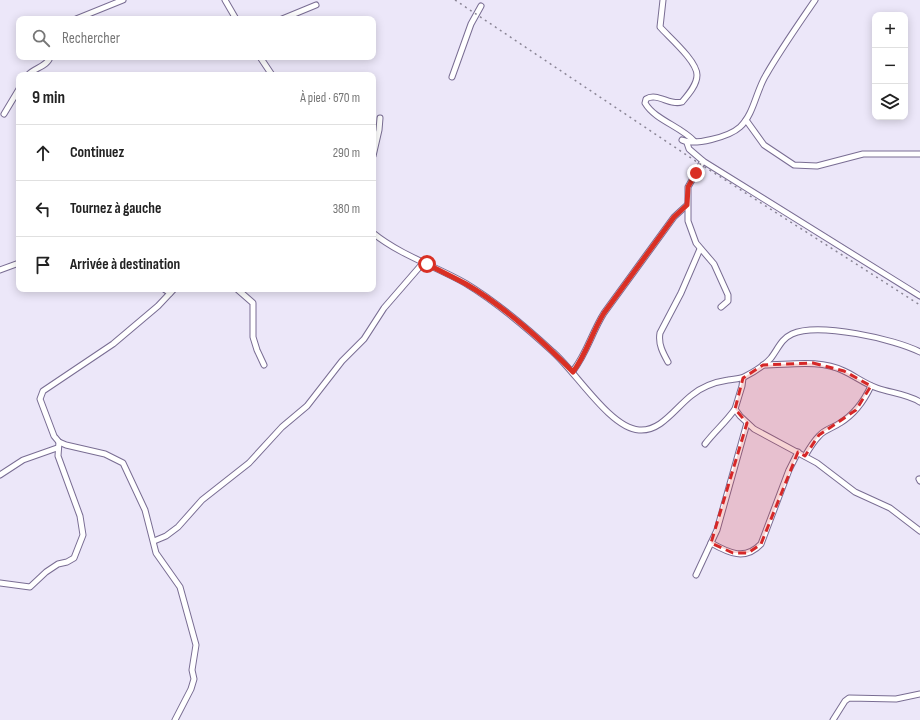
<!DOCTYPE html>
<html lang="fr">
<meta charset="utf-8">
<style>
:root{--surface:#fff;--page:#f2f2f2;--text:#222;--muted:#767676;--line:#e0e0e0}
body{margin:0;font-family:"Sofia Sans Condensed",sans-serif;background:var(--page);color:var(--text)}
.controls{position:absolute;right:12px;top:12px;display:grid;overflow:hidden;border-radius:8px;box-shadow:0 2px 10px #0003}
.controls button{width:36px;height:36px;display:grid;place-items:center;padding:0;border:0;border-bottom:1px solid var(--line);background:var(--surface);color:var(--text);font:20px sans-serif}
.stop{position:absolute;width:12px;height:12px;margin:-9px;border:3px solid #d93025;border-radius:50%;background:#fff}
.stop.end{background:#d93025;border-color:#fff;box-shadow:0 1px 4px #0008}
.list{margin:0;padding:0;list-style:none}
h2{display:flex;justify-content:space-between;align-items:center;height:52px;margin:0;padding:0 16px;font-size:17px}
h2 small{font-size:13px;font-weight:400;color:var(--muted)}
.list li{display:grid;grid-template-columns:26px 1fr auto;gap:12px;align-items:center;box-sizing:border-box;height:56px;padding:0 16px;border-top:1px solid var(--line)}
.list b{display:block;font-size:15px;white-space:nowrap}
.list em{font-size:13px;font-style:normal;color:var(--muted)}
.icon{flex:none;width:22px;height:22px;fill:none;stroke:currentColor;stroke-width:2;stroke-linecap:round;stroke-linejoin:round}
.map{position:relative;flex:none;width:920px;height:720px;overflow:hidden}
.search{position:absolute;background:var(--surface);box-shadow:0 2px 10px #0003;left:16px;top:16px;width:360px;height:44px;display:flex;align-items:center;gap:10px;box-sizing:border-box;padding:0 14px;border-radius:8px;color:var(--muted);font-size:15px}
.panel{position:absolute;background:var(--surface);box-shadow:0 2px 10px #0003;left:16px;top:72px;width:360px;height:220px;border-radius:8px}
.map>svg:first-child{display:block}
</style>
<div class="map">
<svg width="920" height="720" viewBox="0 0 920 720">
<rect width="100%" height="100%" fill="#ece7f9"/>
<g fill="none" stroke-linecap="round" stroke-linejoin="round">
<!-- minor casing -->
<g stroke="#796d93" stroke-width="7">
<g id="minor">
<polyline points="225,0 236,19"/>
<path d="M663,0L660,27C669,37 697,61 697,75C697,85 688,95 682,102C670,106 657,92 646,99L645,103C655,120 680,126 694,141"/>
<polyline points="76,19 123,0"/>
<polyline points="282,19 316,5"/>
<polyline points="260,57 272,75"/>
<path d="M28,75C34,68 48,66 50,57"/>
<polyline points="452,77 471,24 481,6"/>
<polyline points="4,114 19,89"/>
<polyline points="746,120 764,145 794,165 817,166 863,154 920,154"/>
<path d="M682,140C694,146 729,137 740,127C754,114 756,91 766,75C781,49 798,25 815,0"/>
<polyline points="687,143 689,149 703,161 920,296"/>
<polyline points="373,156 379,130 380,118"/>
<polyline points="703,161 688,187 688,221 696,243 714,264 728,295 728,301 721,307"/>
<path d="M373,233C400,255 435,266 465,283C495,301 527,328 553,352C576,372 610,428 639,430C661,432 676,407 692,395C703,386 715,382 728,380C733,379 740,379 744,377C752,373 764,366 771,358C778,349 781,339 792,334C818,322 895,339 920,352"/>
<polyline points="0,270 19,263"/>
<polyline points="164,289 170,293"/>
<polyline points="174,289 158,306 113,344 43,391 40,399 54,436 59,442 66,445 105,454 123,463 145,510 156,553 180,587 196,645 192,670 194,679 191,689 175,720"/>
<polyline points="237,289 253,303 253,337 257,350 264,365"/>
<path d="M668,362C663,353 658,344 660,333L681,293L700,249"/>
<path d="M763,365C790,365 819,359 844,371C855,376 865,384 877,388C891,393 907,394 920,402"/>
<path d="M573,371C587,353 592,332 604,313L674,217L687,205"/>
<polyline points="743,378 742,386 735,409 740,416 754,429 817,463 855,492 890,508 920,531"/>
<path d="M705,444C715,431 726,422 735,409"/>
<path d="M805,456C809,449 813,442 819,436C825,429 833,428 840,423C855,414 864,401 871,386"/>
<polyline points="0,475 23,460 57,448"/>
<polyline points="919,479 920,481"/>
<polyline points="154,541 166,536 178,527 202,500 249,463 282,427 307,406 342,361 364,339 384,308 423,263"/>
<path d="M711,543C729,553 745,561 761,544L789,470L798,452"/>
<polyline points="696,575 717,530 747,423"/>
<polyline points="0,583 30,587 46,572 58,564 67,562 74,558 83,535 80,516 58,456 59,442"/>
<polyline points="833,720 845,701 849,698 896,699 920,694"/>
</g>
</g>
<!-- minor -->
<use href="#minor" stroke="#fff" stroke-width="5"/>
<!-- rail -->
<polyline stroke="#8a8595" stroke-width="1.5" stroke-dasharray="2 4" stroke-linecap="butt" points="455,0 694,160 920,305"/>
</g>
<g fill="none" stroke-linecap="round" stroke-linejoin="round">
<!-- route -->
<path stroke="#d93025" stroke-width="5" d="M427,264C440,271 453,277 466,284C502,305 543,341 573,372C587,353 592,332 604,313L674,217L687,205L688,187L696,173"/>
</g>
<!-- marked area -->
<path fill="#d62828" fill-opacity="0.2" stroke="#d62828" stroke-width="3" stroke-dasharray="8 5" stroke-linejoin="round" d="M813,363L844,371L871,386L856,410L819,435L805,456L798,452L761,544L748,553H733L711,543L747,423L735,409L743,378L763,365Z"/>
</svg>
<div class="controls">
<button>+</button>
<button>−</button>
<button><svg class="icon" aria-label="layers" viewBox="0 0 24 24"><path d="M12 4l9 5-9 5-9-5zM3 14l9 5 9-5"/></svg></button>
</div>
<div class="stop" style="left:427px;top:264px"></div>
<div class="stop end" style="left:696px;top:173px"></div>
<div class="search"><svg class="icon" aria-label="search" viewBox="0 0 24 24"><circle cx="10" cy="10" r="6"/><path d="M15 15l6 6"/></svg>Rechercher</div>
<section class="panel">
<h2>9 min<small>À pied · 670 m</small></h2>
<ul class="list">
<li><svg class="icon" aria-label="ahead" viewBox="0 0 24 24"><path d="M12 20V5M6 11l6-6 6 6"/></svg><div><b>Continuez</b></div><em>290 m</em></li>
<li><svg class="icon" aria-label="left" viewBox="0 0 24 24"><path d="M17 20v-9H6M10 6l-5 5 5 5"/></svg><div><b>Tournez à gauche</b></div><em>380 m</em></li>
<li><svg class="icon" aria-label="arrive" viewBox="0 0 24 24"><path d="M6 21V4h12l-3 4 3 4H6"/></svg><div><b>Arrivée à destination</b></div></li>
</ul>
</section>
</div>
